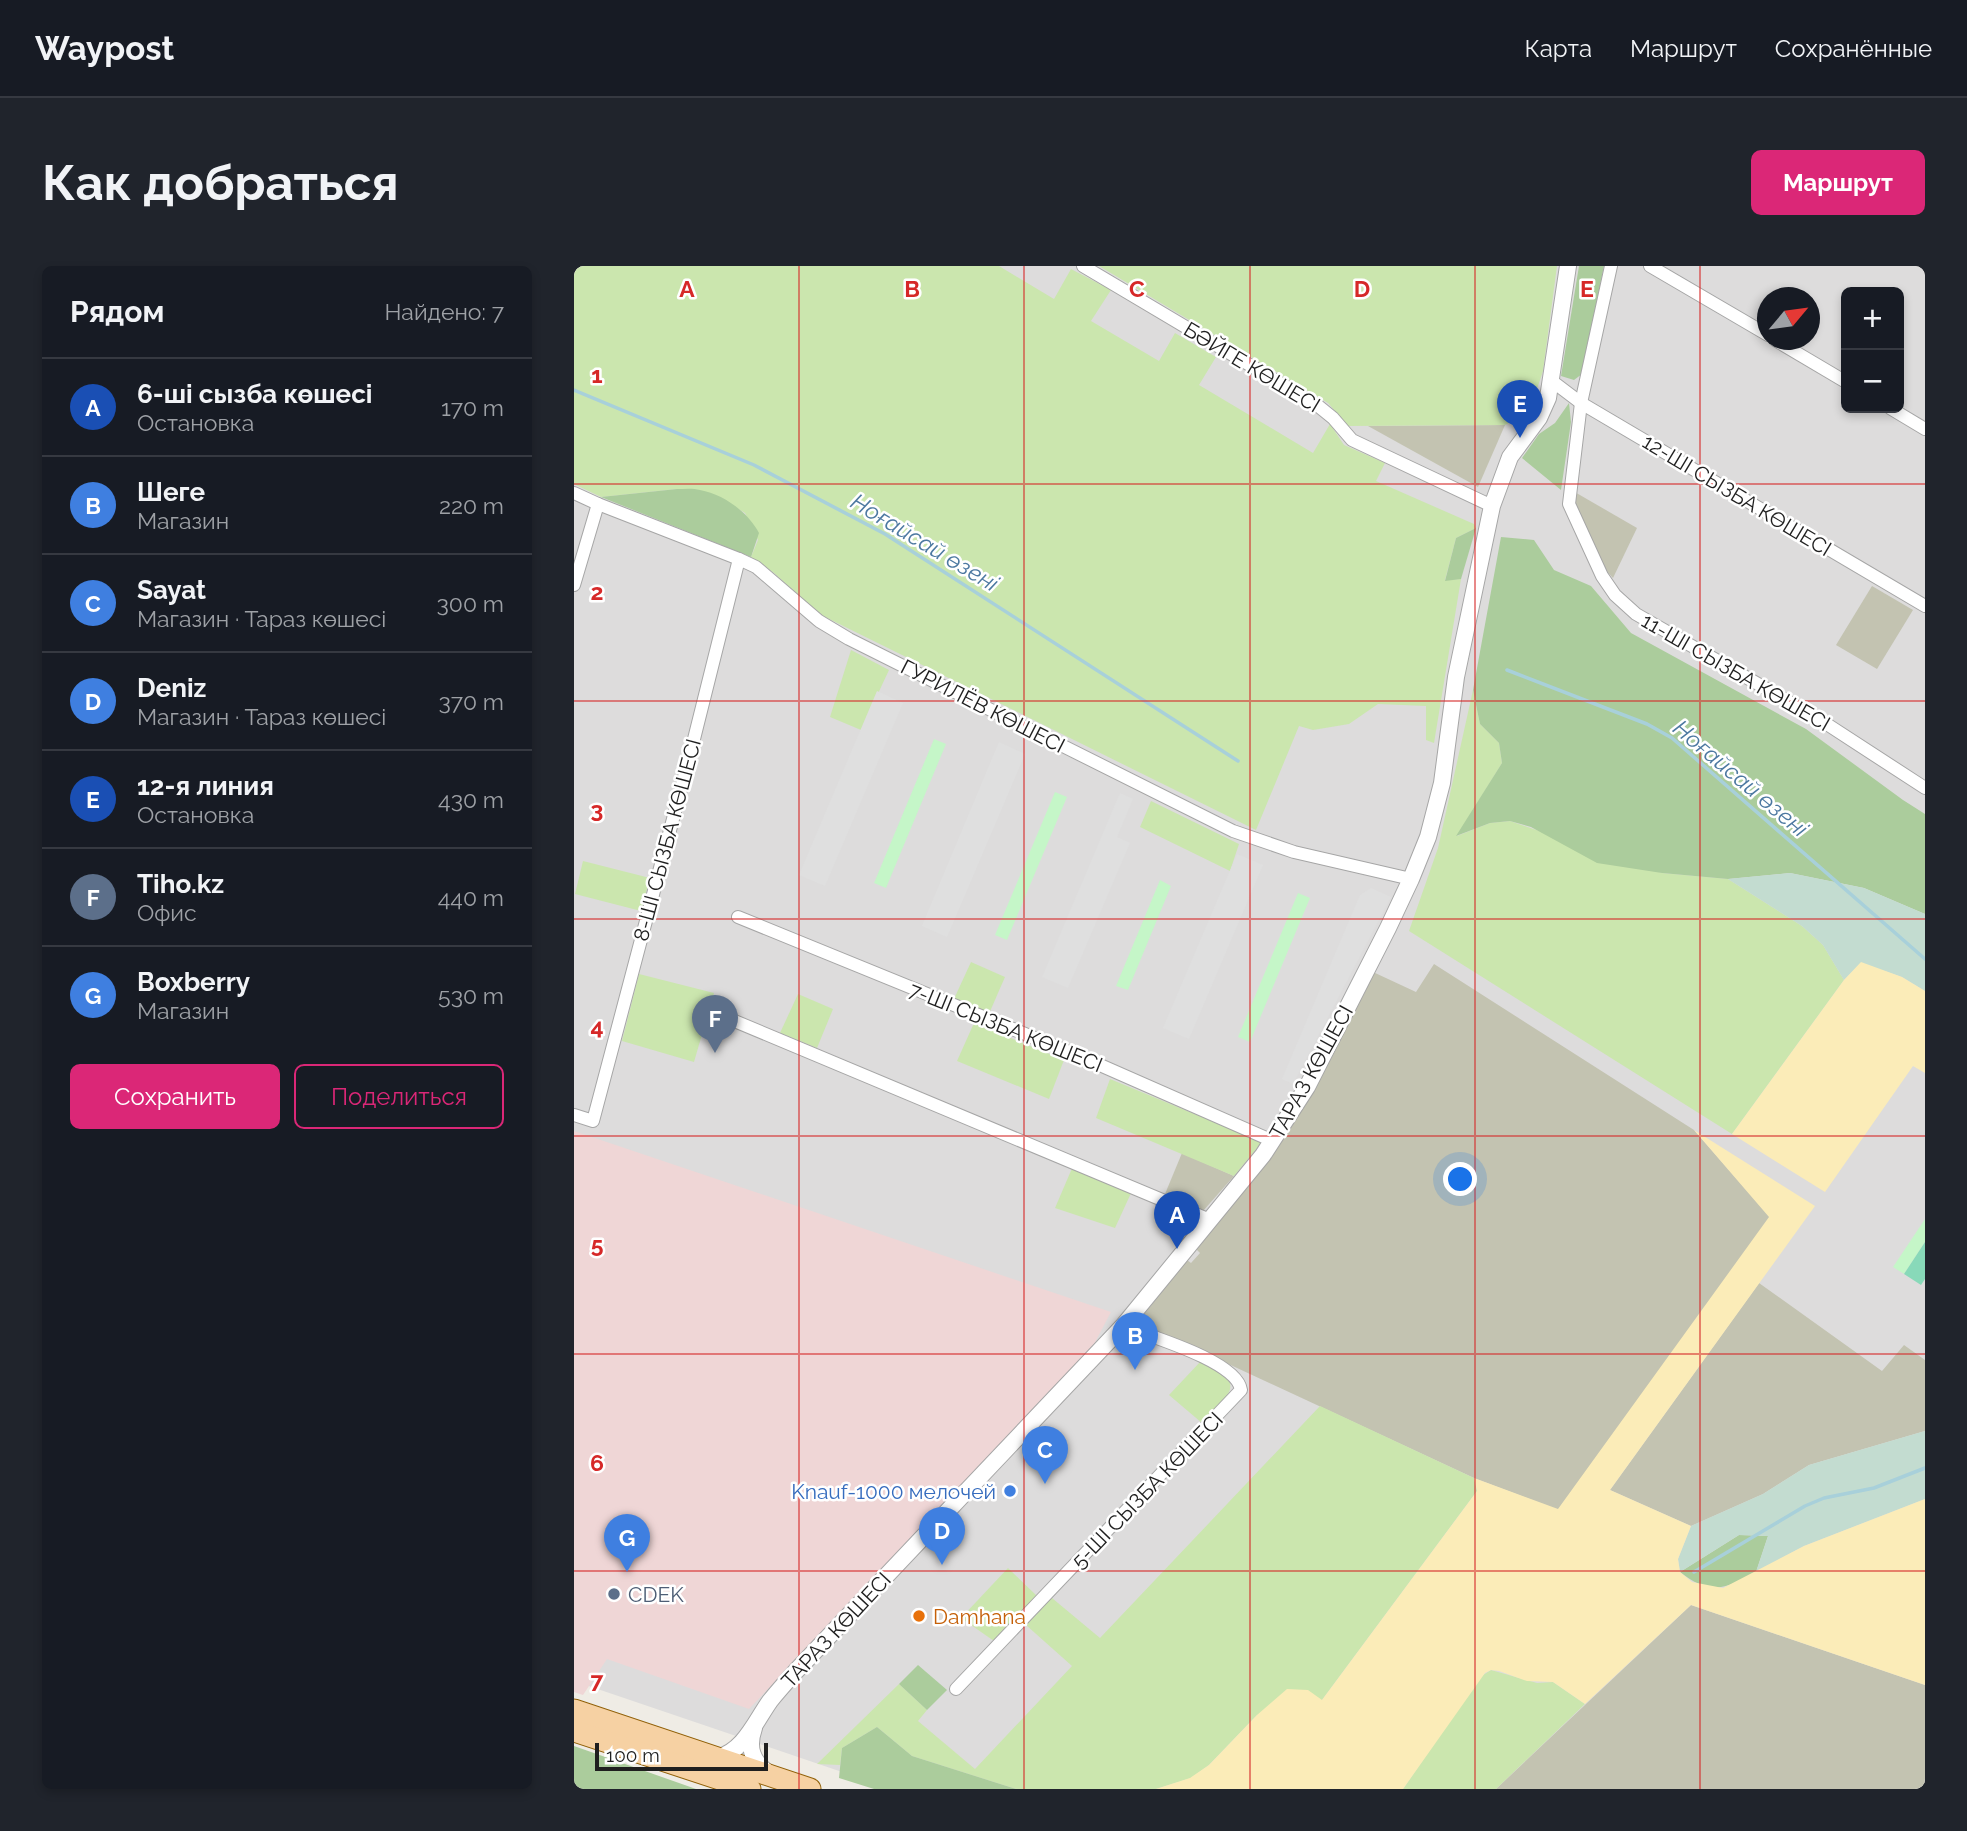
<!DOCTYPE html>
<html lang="ru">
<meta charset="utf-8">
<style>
:root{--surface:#171b24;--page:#20242c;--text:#f1f3f6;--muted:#9ea1a6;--line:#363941;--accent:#db2777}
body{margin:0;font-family:Raleway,sans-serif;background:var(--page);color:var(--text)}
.controls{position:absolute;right:21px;top:21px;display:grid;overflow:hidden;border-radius:10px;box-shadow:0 4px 10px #0003}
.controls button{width:63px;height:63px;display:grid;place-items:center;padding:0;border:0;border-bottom:2px solid var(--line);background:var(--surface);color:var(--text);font:35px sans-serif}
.compass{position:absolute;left:1183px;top:21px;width:63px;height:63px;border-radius:50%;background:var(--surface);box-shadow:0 4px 10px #0003;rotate:61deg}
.scale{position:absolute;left:21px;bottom:18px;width:173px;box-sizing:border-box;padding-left:7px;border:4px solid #1f1f1f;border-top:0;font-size:19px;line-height:24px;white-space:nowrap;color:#1f1f1f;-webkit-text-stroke:5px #fff;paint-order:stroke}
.you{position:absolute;left:887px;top:914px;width:24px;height:24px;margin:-18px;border:5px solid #fff;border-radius:50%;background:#1a73e8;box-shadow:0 0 0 10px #1a73e833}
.badge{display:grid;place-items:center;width:46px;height:46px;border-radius:50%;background:var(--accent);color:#fff;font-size:23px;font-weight:700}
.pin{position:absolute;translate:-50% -58px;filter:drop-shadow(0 2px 4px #0008)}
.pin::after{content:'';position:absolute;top:37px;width:24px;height:21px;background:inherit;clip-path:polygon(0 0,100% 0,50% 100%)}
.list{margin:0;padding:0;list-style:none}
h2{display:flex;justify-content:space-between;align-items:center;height:91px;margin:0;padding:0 28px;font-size:30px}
h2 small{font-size:23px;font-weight:400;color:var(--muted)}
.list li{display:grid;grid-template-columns:46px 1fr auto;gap:21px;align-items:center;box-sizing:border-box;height:98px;padding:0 28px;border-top:2px solid var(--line)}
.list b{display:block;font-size:26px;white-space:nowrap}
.list p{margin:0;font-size:23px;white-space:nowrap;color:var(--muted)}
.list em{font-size:23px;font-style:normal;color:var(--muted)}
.actions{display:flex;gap:14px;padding:21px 28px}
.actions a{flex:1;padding:16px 0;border:2px solid var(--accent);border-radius:10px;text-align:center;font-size:24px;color:var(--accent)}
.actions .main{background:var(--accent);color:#fff}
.map{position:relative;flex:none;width:1351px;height:1523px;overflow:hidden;border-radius:10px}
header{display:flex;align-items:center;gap:42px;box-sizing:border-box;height:98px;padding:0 35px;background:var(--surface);border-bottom:2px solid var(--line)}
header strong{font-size:33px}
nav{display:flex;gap:38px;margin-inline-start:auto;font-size:24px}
.intro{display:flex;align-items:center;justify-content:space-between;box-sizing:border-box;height:168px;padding:0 42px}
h1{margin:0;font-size:49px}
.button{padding:18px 32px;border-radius:10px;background:var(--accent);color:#fff;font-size:24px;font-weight:700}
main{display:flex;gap:42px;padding:0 42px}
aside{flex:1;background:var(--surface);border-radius:10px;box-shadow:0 4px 10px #0003}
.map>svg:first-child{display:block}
</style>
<header>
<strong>Waypost</strong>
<nav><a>Карта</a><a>Маршрут</a><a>Сохранённые</a></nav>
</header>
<div class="intro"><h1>Как добраться</h1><a class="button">Маршрут</a></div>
<main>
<aside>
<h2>Рядом<small>Найдено: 7</small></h2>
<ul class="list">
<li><span class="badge" style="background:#1a4fb4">A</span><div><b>6-ші сызба көшесі</b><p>Остановка</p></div><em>170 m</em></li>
<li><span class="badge" style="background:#3f7fe0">B</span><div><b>Шеге</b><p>Магазин</p></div><em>220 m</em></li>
<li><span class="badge" style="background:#3f7fe0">C</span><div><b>Sayat</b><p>Магазин · Тараз көшесі</p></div><em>300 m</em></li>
<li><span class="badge" style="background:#3f7fe0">D</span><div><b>Deniz</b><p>Магазин · Тараз көшесі</p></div><em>370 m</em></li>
<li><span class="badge" style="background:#1a4fb4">E</span><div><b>12-я линия</b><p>Остановка</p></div><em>430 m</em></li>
<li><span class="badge" style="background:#5c6f8a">F</span><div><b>Tiho.kz</b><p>Офис</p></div><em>440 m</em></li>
<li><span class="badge" style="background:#3f7fe0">G</span><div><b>Boxberry</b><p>Магазин</p></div><em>530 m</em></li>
</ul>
<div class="actions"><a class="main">Сохранить</a><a>Поделиться</a></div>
</aside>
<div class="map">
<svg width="1351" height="1523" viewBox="0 0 1351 1523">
<rect width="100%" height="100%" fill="#efece5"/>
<!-- residential -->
<path fill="#dddcdc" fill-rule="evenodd" d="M0,0H1351V1523H318L0,1415ZM1272,26H1325V142H1272ZM1194,32H1236V74H1194Z"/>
<!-- commercial -->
<polygon fill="#efd6d6" points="0,865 537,1046 519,1080 175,1443 33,1393 9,1429 0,1426"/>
<!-- construction -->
<g fill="#c3c3b1">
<polygon points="931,159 904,221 794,160"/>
<polygon points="999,225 1063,262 1039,312 1027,299 1000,246"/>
<polygon points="1298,320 1339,344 1303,403 1262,379"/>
<polygon points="860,698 1120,864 1196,951 984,1244 900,1212 564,1056 613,994 617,997 626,987 622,983 713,868 799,706 842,726"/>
<polygon points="608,887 660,910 629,945 591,928"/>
<polygon points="1185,1017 1308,1105 1330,1079 1351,1094 1351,1165 1235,1199 1189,1228 1117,1260 1036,1224"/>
<polygon points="1117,1339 1351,1419 1351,1523 922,1523"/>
</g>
<!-- grass -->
<g fill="#cbe6ae">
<polygon points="0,0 425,0 480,33 497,3 537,24 517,55 585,95 601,67 642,91 625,119 739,187 756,158 770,179 811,197 802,215 900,258 902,262 882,272 871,314 887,313 860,477 852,474 852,440 804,438 775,458 739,464 725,460 682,564 245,348 200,307 177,291 184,274 171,247 143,230 125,224 103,223 27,231 0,218"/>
<polygon points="525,0 983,0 969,105 961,129 945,152 931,159 774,160 754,137"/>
<polygon points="277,384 315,404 287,464 256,451"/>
<polygon points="899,424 906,458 925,477 928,497 883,570 916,557 936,555 1088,607 1154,613 1228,660 1249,679 1270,714 1158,868 835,665 864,582"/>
<polygon points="577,535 665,578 656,605 566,561"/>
<polygon points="9,595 76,612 67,645 1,628"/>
<polygon points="397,696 431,711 414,750 379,735"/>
<polygon points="65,708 140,727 120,796 48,775"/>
<polygon points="224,728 259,743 243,782 206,767"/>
<polygon points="400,757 490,794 475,833 383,795"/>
<polygon points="536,813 688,876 660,910 522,852"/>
<polygon points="499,900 558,925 541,962 481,942"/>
<path d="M627,1095C675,1117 656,1128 628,1157L595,1129Z"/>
<polygon points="746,1140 900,1212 903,1225 748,1434 683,1449 635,1499 617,1512 582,1523 442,1523 338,1490 303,1461 268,1482 266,1499 243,1498 325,1418 353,1444 344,1455 401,1503 498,1400 452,1359 478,1332 526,1372"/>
<polygon points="434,1302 463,1330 420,1375 387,1352"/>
<polygon points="917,1404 963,1417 979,1416 1011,1438 922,1523 829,1523 906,1411"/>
</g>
<!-- forest -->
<g fill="#abcc9c">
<polygon points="1005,0 1030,0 1008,108 1000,114 987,110"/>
<polygon points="995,137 997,156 987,224 948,192 965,168 981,157"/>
<path d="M103,223C110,223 119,222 126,224C149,228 174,246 185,267L177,291L27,231Z"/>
<polygon points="902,262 887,313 871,315 882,272"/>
<polygon points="927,271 960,274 980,304 1017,320 1057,367 1232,463 1329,534 1351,548 1351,648 1290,622 1216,607 1154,613 1088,607 1023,597 957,561 936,555 916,557 882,570 928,497 925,477 906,458 899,424"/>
<path d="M1165,1269L1194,1270L1182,1306C1152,1323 1136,1330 1106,1306Z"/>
<polygon points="344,1399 373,1424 353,1444 325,1418"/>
<polygon points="303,1461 338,1490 442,1523 300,1523 265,1512 268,1482"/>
<polygon points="0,1480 122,1523 0,1523"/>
</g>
<!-- wetland -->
<g fill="#c3dcd0">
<polygon points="1216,607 1290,622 1351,648 1351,725 1328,711 1287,697 1270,714 1249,679 1228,660 1154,613"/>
<polygon points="1351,1165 1351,1233 1230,1280 1182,1306 1194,1270 1165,1269 1106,1306 1104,1293 1117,1260 1189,1228 1235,1199"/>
</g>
<!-- sand -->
<g fill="#fbecb8">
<polygon points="1287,696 1328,711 1351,725 1351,807 1339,800 1251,926 1158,868 1270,714"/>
<polygon points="1120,864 1241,940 1036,1224 1117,1260 1104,1293 1106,1306 1118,1316 1149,1322 1230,1280 1351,1233 1351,1419 1117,1339 1011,1438 979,1416 953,1415 925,1405 917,1404 911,1407 829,1523 582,1523 616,1512 635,1499 683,1449 713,1423 734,1424 748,1434 903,1225 900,1212 984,1243 1195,951"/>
</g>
<!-- park -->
<g fill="#c5f6c8">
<polygon points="360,473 372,478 312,622 300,617"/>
<polygon points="481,526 493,531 433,674 421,669"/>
<polygon points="586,614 597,620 554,724 542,720"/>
<polygon points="724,627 736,632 676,776 664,771"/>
<polygon points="1351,953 1351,976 1330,1008 1319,1001"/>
</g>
<!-- pitch -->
<polygon fill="#88d9b9" points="1351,976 1351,1013 1347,1019 1330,1008"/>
<!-- parking -->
<g fill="#dfdfdf">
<polygon points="303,425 329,437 251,620 225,609"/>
<polygon points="425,476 451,488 373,671 348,660"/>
<polygon points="546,527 559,533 543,571 556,577 494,722 468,711"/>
<polygon points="663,588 689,599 615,773 589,762"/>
<polygon points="797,622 817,631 719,818 708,813 786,629"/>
</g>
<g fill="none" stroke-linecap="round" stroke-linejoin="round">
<!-- stream -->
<g stroke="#a8d0da" stroke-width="3.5">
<polyline points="0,124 180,199 311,268 664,495"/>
<polyline points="933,404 1073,458 1098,472 1351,693"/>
<polyline points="1120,1306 1231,1240 1250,1232 1300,1222 1351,1202"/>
</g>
<!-- minor casing -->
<g stroke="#a6a6a6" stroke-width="14">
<g id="minor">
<polyline points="509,0 743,139 759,152 778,174 918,240"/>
<polyline points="1037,0 1007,137 995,238 1028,310 1041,329 1062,348 1245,453 1351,522"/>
<polyline points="1076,0 1194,69"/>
<polyline points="1201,74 1272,116"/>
<polyline points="978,115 1007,137 1351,340"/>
<polyline points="1316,142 1351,163"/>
<polyline points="0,227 24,238 165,293 182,301 245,355 275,373 659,565 720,586 837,613"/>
<polyline points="0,319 24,238"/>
<polyline points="164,651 510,792 699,875"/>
<polyline points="139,746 636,954"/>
<polyline points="0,849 19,855 117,485 165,293"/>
<path d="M382,1423L667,1124C663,1095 575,1070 549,1060"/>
</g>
</g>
<!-- tertiary casing -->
<g stroke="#a6a6a6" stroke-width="18">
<g id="tertiary">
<path d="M180,1462C173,1482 178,1496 196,1508"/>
<path d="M143,1492C170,1485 181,1456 196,1435C204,1425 213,1415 222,1405L549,1060L689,889L733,821L814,662L837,613L854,571L868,517L882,411L918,240L936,191L965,152L974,132L994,0"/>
</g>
</g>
<!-- primary casing -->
<g stroke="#916109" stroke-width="23">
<g id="primary">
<polyline points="0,1444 236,1523"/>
<polyline points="0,1465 176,1523"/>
</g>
</g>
<!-- minor -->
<use href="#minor" stroke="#fff" stroke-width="12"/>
<!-- tertiary -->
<use href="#tertiary" stroke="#fff" stroke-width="16"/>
<!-- primary -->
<use href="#primary" stroke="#f6d1a3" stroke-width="21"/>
</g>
<!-- grid -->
<path fill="none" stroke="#d62828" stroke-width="2" stroke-opacity="0.55" d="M225,0V1523M450,0V1523M676,0V1523M901,0V1523M1126,0V1523M0,218H1351M0,435H1351M0,653H1351M0,870H1351M0,1088H1351M0,1305H1351"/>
<!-- markers -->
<circle fill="#3f7fe0" stroke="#fff" stroke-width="2.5" cx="436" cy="1225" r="7"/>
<circle fill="#5c6f8a" stroke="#fff" stroke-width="2.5" cx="40" cy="1328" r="7"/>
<circle fill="#e8710a" stroke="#fff" stroke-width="2.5" cx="345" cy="1350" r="7"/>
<g text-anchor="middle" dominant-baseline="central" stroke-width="5" stroke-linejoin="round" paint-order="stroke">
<!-- street labels -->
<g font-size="21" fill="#1f1f1f" stroke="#fff">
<text transform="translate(678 101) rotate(31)">БӘЙГЕ КӨШЕСІ</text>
<text transform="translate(1163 229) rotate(31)">12-ШІ СЫЗБА КӨШЕСІ</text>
<text transform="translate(1162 406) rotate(30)">11-ШІ СЫЗБА КӨШЕСІ</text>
<text transform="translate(409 440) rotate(27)">ГУРИЛЁВ КӨШЕСІ</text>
<text transform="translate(93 574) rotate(-75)">8-ШІ СЫЗБА КӨШЕСІ</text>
<text transform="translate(432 761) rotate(22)">7-ШІ СЫЗБА КӨШЕСІ</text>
<text transform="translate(737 806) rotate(-61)">ТАРАЗ КӨШЕСІ</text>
<text transform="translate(573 1224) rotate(-46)">5-ШІ СЫЗБА КӨШЕСІ</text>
<text transform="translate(262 1364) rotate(-47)">ТАРАЗ КӨШЕСІ</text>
</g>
<!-- shop labels -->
<g font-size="21" fill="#366cbe" stroke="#fff" text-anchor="end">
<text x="422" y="1225">Knauf-1000 мелочей</text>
</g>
<!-- service labels -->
<g font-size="21" fill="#4e5e75" stroke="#fff" text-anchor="start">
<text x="54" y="1328">CDEK</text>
</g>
<!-- food labels -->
<g font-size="21" fill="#c56008" stroke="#fff" text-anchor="start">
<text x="359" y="1350">Damhana</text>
</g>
<!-- water labels -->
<g font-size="23" font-style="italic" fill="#4d79a1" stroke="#fff">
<text transform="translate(351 276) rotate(31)">Ноғайсай өзені</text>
<text transform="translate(1167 512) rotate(40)">Ноғайсай өзені</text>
</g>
</g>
<g font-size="23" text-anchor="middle" font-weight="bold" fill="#d62828" stroke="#fff" stroke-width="5" stroke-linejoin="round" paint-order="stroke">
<text x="113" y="31">A</text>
<text x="338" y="31">B</text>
<text x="563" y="31">C</text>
<text x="788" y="31">D</text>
<text x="1013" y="31">E</text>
<text x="23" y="117">1</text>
<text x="23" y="334">2</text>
<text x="23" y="552">3</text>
<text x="23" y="769">4</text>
<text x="23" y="987">5</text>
<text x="23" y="1205">6</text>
<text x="23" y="1422">7</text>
</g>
</svg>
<div class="controls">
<button>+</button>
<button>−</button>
</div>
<svg class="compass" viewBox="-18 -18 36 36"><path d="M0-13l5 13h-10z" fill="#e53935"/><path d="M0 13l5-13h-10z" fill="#9ea1a6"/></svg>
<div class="scale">100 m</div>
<div class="you"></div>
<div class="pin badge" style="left:603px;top:983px;background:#1a4fb4">A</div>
<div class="pin badge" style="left:561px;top:1104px;background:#3f7fe0">B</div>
<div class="pin badge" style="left:471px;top:1218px;background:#3f7fe0">C</div>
<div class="pin badge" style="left:368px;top:1299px;background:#3f7fe0">D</div>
<div class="pin badge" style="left:946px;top:172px;background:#1a4fb4">E</div>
<div class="pin badge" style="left:141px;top:787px;background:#5c6f8a">F</div>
<div class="pin badge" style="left:53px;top:1306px;background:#3f7fe0">G</div>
</div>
</main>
